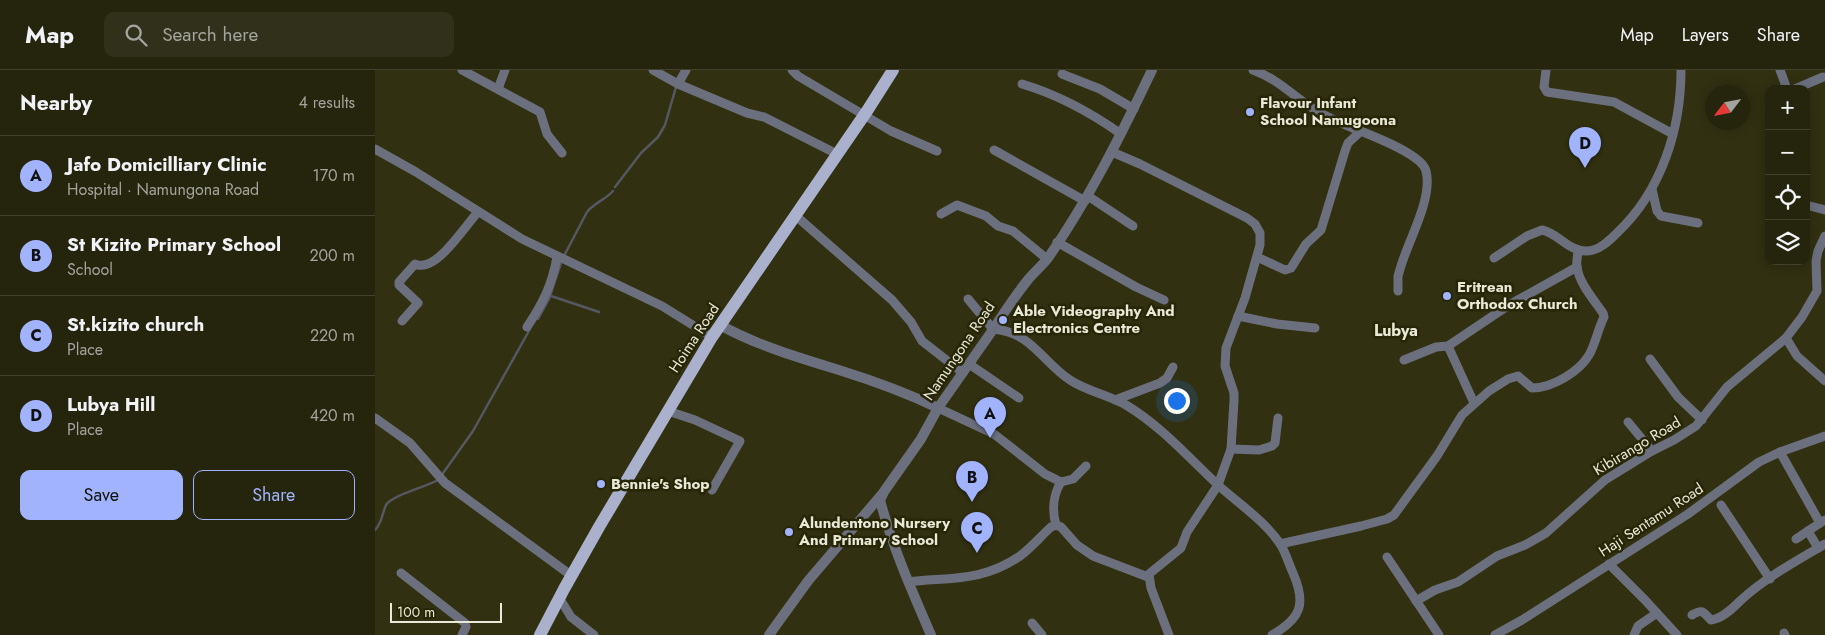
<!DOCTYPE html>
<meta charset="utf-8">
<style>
:root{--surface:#25240d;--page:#31301b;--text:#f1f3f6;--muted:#a3a49d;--line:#42412e;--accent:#a1b3fd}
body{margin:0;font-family:Jost,sans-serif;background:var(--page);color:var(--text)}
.controls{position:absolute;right:15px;top:15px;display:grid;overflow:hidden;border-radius:10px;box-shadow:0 2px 12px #0003}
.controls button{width:45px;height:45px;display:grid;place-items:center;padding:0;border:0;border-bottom:1px solid var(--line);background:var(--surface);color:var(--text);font:25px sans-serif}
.compass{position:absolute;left:1330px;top:15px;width:45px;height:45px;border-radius:50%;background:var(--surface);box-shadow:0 2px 12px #0003;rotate:238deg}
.scale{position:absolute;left:15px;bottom:12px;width:112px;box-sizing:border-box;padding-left:5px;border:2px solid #e9e9d7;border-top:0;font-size:14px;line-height:18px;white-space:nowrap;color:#e9e9d7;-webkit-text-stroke:4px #272606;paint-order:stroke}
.you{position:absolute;left:801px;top:330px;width:18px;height:18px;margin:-12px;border:4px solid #fff;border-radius:50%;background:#1a73e8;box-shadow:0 0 0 8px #1a73e833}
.badge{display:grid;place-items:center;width:32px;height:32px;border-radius:50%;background:var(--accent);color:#111;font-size:16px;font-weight:700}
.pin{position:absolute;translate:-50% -41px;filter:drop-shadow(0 1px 2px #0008)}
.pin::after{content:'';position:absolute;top:26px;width:18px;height:15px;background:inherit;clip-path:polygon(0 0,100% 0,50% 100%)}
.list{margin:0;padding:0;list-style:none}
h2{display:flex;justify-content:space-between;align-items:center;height:65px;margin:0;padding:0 20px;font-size:21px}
h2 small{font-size:16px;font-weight:400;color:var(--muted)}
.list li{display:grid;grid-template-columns:32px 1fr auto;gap:15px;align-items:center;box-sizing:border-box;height:80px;padding:0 20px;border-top:1px solid var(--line)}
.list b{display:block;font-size:19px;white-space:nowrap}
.list p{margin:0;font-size:16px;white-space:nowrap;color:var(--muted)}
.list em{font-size:16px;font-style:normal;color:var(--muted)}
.actions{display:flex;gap:10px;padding:15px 20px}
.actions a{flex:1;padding:11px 0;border:1px solid var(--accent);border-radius:10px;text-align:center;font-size:18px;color:var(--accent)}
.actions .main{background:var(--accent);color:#111}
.icon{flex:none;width:28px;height:28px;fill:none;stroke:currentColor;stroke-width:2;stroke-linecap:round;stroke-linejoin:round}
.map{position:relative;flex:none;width:1450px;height:565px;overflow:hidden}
header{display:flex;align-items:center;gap:30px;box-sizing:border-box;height:70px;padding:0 25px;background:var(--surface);border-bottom:1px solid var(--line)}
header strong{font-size:24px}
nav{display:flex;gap:28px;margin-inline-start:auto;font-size:18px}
.search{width:350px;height:45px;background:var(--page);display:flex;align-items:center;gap:12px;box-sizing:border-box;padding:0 18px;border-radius:10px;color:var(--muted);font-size:19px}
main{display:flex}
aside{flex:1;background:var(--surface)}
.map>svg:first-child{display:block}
</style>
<header>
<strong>Map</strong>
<div class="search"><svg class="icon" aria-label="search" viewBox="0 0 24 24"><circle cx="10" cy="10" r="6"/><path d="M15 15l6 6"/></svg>Search here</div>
<nav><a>Map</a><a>Layers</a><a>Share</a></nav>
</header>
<main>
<aside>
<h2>Nearby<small>4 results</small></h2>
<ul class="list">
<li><span class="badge">A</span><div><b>Jafo Domicilliary Clinic</b><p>Hospital · Namungona Road</p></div><em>170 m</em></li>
<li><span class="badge">B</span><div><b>St Kizito Primary School</b><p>School</p></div><em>200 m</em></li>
<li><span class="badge">C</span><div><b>St.kizito church</b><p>Place</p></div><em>220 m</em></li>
<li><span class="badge">D</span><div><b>Lubya Hill</b><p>Place</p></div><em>420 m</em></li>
</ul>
<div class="actions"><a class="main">Save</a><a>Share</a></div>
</aside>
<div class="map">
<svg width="1450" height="565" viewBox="0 0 1450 565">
<rect width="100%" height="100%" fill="#313011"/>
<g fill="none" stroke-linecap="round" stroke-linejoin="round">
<!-- stream -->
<g stroke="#555761" stroke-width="2.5">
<polyline points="240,117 266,83 283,67 290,55 301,17"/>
<path d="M190,184L212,142C219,133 230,130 238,121"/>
<polyline points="176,226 224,242"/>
<polyline points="163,249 174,229 186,193"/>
<polyline points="66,406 98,361 155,259"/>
<path d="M0,460C7,453 7,444 11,435C17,425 51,417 63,410"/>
</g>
<!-- minor -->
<g stroke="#6c707e" stroke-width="9">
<polyline points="87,0 165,42 172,64 187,83"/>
<polyline points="278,0 303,14"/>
<polyline points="311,0 303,14 372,43 389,47 462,84"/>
<polyline points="417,0 423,6 516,61 562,81"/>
<path d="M878,0C905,10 916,25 939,39C949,46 961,51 973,56C990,63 1047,83 1051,101C1058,128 1034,169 1026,196L1023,206V221"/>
<polyline points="1171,0 1169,17 1172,22 1239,32 1298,64"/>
<polyline points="1405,0 1412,19"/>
<polyline points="687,4 725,19 759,39"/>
<path d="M647,14C684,25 715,42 746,64"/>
<polyline points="123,19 130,0"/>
<polyline points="1420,19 1448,7"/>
<polyline points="0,79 41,102 147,169 287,236 337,267"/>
<polyline points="619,80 710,131"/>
<polyline points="737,82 765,94 872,148 880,154 885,163 885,175 870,228 851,278 850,296 859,323 859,331 856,379 843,415 812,462 806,478 774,504 776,518 794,565"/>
<polyline points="1277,119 1282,141 1286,146 1323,153"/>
<polyline points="713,126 758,156"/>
<polyline points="1431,135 1450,140"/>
<polyline points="566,144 582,135 611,146 623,156 638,161 672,189"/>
<polyline points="421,146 517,230 536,252 547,271 588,303"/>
<polyline points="682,172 761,217 789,230"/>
<polyline points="882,187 910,200 916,198 931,174 946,160 970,81 973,73 986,61"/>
<path d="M1119,188L1152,166L1167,160C1183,163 1193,181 1211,181C1224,181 1234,171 1243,162C1286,121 1306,60 1306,0"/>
<path d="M593,229L618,259C657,262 667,292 695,310C711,321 734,325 751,335C786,356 813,387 843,415C864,434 890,451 906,475C911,484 914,494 918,503C931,533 927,548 897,565"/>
<polyline points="863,246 902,254 940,258"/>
<path d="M27,251L43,233L24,215V212L40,194C43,195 45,196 48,195C66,194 91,155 103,142"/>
<path d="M152,257C168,233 177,215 182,187"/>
<polyline points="1411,268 1422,286 1450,311"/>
<polyline points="1073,276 1099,333"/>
<polyline points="1275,289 1303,327 1327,350"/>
<polyline points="1029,290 1061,277 1073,276 1134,235 1202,197"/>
<polyline points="594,294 644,328"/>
<polyline points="740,330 785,313 792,308 798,297"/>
<polyline points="563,338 619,364 670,404 686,412 698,409 711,396"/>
<polyline points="293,341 320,350 365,371 337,420"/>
<polyline points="0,348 35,373 70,413 197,506"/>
<polyline points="1253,352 1277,381"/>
<polyline points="856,379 884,380 897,376 900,373 903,348"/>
<polyline points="1405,382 1445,453 1450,450"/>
<polyline points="1346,435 1395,509"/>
<path d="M681,455C677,441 678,425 686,412"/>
<polyline points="1433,461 1443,478"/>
<polyline points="1421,469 1445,453"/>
<path d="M905,474L986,456L1012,449L1019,445L1062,386L1087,345L1114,321L1133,309L1143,306L1157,318C1177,318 1204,302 1214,285C1220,275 1223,259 1229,247L1228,243C1219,230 1204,213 1202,197C1201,191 1203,185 1203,180"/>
<polyline points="1012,487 1064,565"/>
<polyline points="1234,494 1270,530 1302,565"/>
<polyline points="26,503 90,553 91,557 87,565"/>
<path d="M533,512C575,507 607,512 645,486C656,478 665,467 676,457L681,455L686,457L702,475L718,486L773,507"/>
<polyline points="185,529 196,547 219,565"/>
<polyline points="1041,531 1060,520 1083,512 1122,486 1150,475 1171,463 1230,410 1277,381 1299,370 1321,356 1352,317 1411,268 1427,247 1442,221 1441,191 1443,181 1450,166"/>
<path d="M1317,545C1329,538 1328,543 1336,550C1347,549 1358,538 1365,531C1390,508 1421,491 1450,474"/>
<polyline points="657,553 667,565"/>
<polyline points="1409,563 1410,565"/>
<polyline points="1120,565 1147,550 1313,444 1384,392 1405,382 1450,366"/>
<polyline points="1259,565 1263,556 1282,543"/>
</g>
<!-- tertiary -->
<g stroke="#6c707e" stroke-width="10">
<path d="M345,255C383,276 425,288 467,301C499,311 532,323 563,338"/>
<path d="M508,424L505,430C517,476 537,521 556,565"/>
<path d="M394,565L433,511L508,423L546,369L563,338L617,261C628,244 639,227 652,211C658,203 667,196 673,188C714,129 746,65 777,0"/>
</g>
<!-- primary -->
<polyline stroke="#a9b1cd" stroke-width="12" points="165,565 189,519 224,457 337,267 492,41 518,0"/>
</g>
<!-- markers -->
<g fill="#a1b3fd" stroke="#272606" stroke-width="2">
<circle cx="875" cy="42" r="5"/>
<circle cx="1072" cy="226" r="5"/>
<circle cx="628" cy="250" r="5"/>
<circle cx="226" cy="414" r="5"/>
<circle cx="414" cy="462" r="5"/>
</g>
<g text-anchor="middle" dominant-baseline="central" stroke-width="5" stroke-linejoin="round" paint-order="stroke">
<!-- poi labels -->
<g font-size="15" font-weight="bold" fill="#e9e9d7" stroke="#272606" text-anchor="start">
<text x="885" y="33">Flavour Infant<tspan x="885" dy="17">School Namugoona</tspan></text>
<text x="1082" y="217">Eritrean<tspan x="1082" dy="17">Orthodox Church</tspan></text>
<text x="638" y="241">Able Videography And<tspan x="638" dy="17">Electronics Centre</tspan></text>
<text x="236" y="414">Bennie's Shop</text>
<text x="424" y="453">Alundentono Nursery<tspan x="424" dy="17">And Primary School</tspan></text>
</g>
<!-- street labels -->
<g font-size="15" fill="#e9e9d7" stroke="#272606">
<text transform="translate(319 268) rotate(-57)">Hoima Road</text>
<text transform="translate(584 281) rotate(-56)">Namungona Road</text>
<text transform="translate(1262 376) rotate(-31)">Kibirango Road</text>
<text transform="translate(1276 450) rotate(-33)">Haji Sentamu Road</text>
</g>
<!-- neighbourhood labels -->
<g font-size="16" font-weight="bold" fill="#e9e9d7" stroke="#272606">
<text x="1021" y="260">Lubya</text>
</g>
</g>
</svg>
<div class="controls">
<button>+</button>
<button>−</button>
<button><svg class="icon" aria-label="locate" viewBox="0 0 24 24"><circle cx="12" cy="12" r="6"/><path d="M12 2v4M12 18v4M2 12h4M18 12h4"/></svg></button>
<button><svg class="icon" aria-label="layers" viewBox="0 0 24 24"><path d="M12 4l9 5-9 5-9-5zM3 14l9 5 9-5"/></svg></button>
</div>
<svg class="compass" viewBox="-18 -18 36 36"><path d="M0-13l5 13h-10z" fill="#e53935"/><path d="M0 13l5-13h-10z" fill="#a3a49d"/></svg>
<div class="scale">100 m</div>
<div class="you"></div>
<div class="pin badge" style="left:615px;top:368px">A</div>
<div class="pin badge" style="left:597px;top:432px">B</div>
<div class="pin badge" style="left:602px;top:483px">C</div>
<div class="pin badge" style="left:1210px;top:98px">D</div>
</div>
</main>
